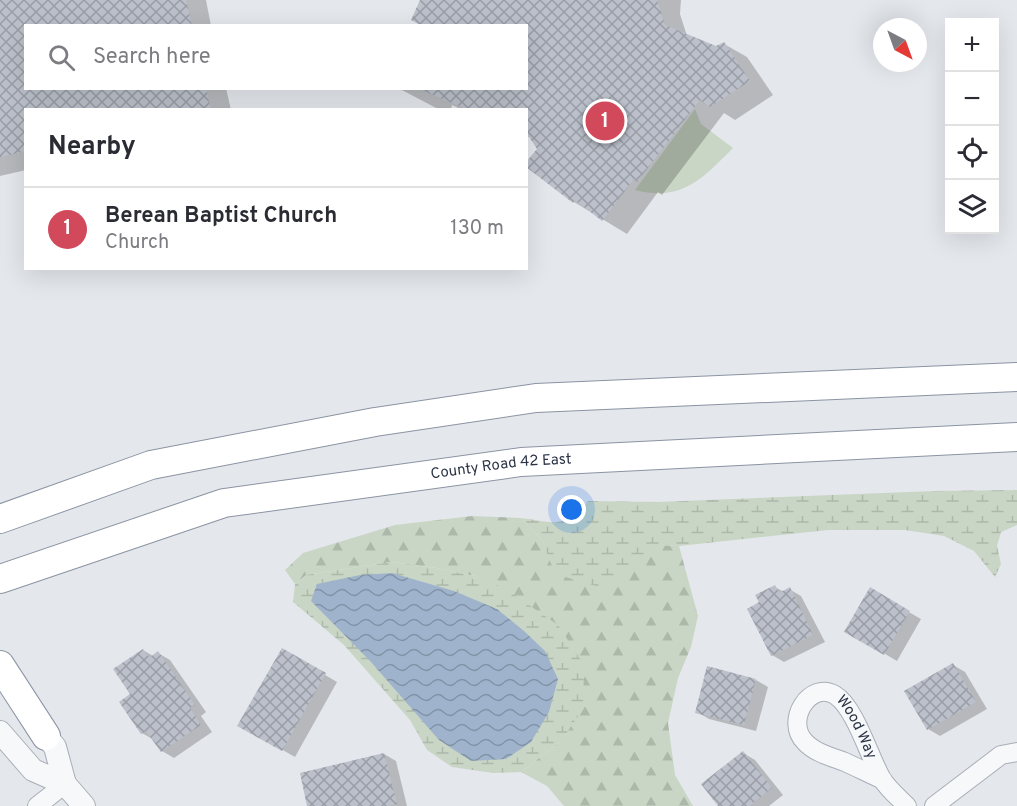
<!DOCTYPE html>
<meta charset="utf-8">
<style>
:root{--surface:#fff;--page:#f2f2f3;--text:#2b2b33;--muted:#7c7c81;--line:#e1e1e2;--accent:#d1495b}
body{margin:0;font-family:Overpass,sans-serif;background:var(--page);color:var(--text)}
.controls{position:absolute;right:18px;top:18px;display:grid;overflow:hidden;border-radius:0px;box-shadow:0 6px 24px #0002}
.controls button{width:54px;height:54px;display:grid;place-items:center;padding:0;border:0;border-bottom:2px solid var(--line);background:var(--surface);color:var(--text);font:30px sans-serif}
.compass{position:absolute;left:873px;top:18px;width:54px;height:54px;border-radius:50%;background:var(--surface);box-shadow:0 6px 24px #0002;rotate:139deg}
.you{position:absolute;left:572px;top:510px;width:21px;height:21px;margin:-15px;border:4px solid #fff;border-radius:50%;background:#1a73e8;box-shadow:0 0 0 9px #1a73e833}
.badge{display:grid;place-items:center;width:39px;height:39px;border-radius:50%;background:var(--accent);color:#fff;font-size:20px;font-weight:700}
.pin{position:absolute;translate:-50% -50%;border:3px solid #fff;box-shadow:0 2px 6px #0006}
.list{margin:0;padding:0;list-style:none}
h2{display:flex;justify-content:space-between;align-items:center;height:78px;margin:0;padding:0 24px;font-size:26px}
h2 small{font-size:20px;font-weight:400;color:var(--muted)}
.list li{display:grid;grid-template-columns:39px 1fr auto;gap:18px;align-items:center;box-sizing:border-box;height:84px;padding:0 24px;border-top:2px solid var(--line)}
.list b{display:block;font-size:22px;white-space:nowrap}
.list p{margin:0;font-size:20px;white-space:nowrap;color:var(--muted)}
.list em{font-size:20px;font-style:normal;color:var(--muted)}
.icon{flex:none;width:33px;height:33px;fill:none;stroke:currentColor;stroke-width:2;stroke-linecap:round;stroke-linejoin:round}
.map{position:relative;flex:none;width:1017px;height:806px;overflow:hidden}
.search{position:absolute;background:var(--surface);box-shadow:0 6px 24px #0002;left:24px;top:24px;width:504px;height:66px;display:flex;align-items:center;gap:15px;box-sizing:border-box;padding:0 21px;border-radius:0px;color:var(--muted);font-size:22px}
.panel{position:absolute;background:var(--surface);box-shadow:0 6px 24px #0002;left:24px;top:108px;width:504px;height:162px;border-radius:0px}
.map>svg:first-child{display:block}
</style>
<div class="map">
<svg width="1017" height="806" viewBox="0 0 1017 806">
<defs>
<pattern id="forest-firs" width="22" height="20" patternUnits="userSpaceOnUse" patternTransform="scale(1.5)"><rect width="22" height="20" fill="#c9d6c5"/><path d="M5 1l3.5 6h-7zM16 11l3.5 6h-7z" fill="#adb8ab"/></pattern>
<pattern id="wetland-marsh" width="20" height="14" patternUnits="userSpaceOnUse" patternTransform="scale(1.5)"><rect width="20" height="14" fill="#c9d6c5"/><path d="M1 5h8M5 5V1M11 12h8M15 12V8" fill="none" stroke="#adb8ab"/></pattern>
<pattern id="water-waves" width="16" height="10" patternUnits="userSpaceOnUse" patternTransform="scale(1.5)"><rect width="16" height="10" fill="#9fb4cc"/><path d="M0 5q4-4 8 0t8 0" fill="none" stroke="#8293a7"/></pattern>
<pattern id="building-cross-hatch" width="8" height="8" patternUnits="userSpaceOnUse" patternTransform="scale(1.5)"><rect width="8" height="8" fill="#bbc0ca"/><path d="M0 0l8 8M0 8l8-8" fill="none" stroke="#989da6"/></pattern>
</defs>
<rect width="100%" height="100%" fill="#e4e7ec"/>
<!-- green -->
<path fill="#c9d6c5" d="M695,109L701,124L733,148C702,179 682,202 635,190Z"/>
<!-- forest -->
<polygon fill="url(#forest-firs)" points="472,516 521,518 542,540 549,556 623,569 661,545 679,546 698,616 691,647 678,678 668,723 675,775 693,806 564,806 547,786 521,772 561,741 475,576 436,568 391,562 306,575 295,584 285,570 303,553 395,525"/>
<!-- wetland -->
<g fill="url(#wetland-marsh)">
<path d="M1017,490V525L1001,532L997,546L1001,564L995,577L974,551L944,536L905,530H828L679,546L661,545L599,587L555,574L542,540L521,518C554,522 564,530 588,501L658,502L935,491Z"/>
<polygon points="391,562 436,568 475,576 506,589 558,625 584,665 583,709 561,741 521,772 493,773 452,767 427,750 410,720 344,645 293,602 295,584 306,575"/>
</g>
<!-- water -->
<polygon fill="url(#water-waves)" points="392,573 454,591 497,609 524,631 545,651 558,679 549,712 531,742 506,759 471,761 439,740 371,662 311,601 317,584 360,575"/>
<!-- shadow -->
<g fill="#0003">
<polygon points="0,0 206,0 211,26 26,26 26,88 226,88 231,110 26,110 26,170 0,176"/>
<polygon points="421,0 681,0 680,14 687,36 716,48 724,44 747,57 773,95 735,120 724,113 662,195 658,192 627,234 574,202 526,165 538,149 532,138 526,136 526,110 462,110 452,105 451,110 440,110 398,88 526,88 526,26 420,26"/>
<polygon points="775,587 784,592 789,589 801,596 825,642 784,662 772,655 761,603"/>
<polygon points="870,590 921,619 897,661 846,631"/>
<polygon points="143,650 153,656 158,653 170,660 206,712 201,716 212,732 174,758 162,751 154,740 142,733 132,695"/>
<polygon points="283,650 337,682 295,757 239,725"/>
<polygon points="953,665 965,672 987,709 940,736 928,729"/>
<polygon points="756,680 768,687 756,731 709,719 697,712"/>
<polygon points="743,753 755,760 783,795 769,806 720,806"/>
<polygon points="384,754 396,761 407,806 309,806"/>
</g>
<!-- building -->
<g fill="url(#building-cross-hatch)">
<polygon points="0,0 186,0 192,26 26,26 26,88 206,88 211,110 26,110 26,151 0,157"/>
<polygon points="420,0 657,0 665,25 716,46 724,42 750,81 710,107 700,100 637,182 634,179 602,221 575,200 573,203 526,167 526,162 537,149 526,132 526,110 469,110 419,89 526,88 526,26 422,26 411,20"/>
<polygon points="775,585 779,593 790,587 813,635 771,656 747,609 759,602 755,595"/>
<polygon points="870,587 910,611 884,655 844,632"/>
<polygon points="282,648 326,673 282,751 237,726"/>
<polygon points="143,649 149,658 158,651 195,705 190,708 201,725 161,752 146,731 141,734 119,702 130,694 113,669"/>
<polygon points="953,663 976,702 927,730 904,691"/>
<polygon points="707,666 756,679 744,725 695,713"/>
<polygon points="743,751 772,788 749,806 718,806 701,784"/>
<polygon points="384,753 397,804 387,806 307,806 300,773"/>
</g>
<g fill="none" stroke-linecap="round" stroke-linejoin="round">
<!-- minor casing -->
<g stroke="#a9aeb7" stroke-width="20">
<g id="minor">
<path id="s1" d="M883,780C870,774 858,768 845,762C832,757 815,753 805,742C784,721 810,680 835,695C855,707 870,759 882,779C888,789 899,798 907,806"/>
<polyline points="37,806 65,784"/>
<polyline points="934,806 1001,755 1017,752"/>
</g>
</g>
<!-- tertiary casing -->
<g stroke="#a9aeb7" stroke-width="24">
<g id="tertiary">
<polyline points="37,725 55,747 65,784"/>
<polyline points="0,732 33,770 65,784 84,806"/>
</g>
</g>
<!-- trunk casing -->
<g stroke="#8b94a3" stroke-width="30">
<g id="trunk">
<polyline points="0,519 151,465 375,422 536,398 1017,377"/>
<path id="s2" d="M0,579L224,503L521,462L1017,437"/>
<polyline points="0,665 46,736"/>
</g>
</g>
<!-- minor -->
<use href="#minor" stroke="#f7f8fa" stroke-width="18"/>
<!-- tertiary -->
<use href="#tertiary" stroke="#f7f8fa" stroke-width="22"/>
<!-- trunk -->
<use href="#trunk" stroke="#fff" stroke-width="28"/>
</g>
<g text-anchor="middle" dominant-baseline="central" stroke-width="6" stroke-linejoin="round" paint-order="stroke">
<!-- street labels -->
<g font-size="15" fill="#2b3445" stroke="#f4f6f9">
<text stroke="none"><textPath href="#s2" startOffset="516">County Road 42 East</textPath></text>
<text stroke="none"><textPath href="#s1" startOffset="204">Wood Way</textPath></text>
</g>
</g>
</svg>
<div class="controls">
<button>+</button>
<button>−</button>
<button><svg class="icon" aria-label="locate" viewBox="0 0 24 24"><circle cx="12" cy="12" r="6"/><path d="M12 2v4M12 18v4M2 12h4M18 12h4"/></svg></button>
<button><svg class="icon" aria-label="layers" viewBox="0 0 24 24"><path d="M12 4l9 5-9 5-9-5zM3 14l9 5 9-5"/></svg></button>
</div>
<svg class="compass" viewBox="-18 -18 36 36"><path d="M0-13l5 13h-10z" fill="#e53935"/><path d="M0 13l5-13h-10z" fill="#7c7c81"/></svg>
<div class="you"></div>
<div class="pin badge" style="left:605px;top:121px">1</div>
<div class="search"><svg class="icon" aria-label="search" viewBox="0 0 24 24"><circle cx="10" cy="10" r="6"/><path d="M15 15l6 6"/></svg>Search here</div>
<section class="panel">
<h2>Nearby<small></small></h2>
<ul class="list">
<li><span class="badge">1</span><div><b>Berean Baptist Church</b><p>Church</p></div><em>130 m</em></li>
</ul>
</section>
</div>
